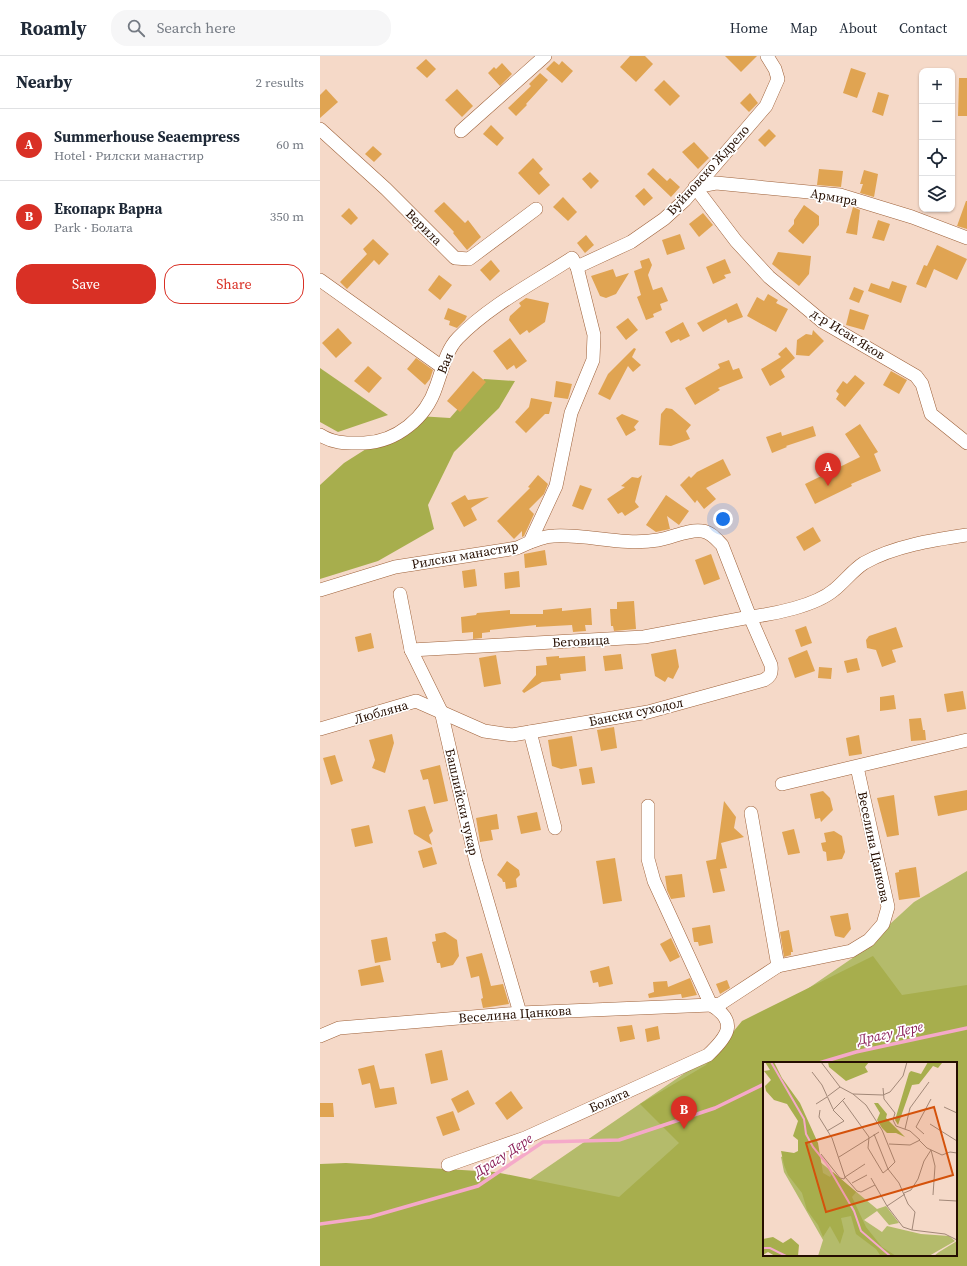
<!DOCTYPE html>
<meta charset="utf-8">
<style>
:root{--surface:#fff;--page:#f6f6f7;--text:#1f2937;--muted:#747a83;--line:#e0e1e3;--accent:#d93025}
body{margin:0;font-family:"Source Serif 4",serif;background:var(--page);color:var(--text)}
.controls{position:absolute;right:12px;top:12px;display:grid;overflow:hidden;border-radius:8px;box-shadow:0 1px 3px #0004}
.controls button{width:36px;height:36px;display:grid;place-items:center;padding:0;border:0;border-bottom:1px solid var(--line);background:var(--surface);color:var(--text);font:20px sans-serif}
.you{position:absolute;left:403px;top:463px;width:14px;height:14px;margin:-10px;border:3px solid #fff;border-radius:50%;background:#1a73e8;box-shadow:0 0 0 6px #1a73e833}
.badge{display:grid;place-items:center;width:26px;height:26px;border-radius:50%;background:var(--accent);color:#fff;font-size:13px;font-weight:700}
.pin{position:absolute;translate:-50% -33px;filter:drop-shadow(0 1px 2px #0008)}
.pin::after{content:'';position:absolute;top:21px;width:14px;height:12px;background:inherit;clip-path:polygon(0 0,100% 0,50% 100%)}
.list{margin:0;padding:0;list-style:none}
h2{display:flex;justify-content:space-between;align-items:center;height:52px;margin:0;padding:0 16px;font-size:17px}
h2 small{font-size:13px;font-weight:400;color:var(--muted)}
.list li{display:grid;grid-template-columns:26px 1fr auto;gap:12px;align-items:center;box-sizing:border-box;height:72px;padding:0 16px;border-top:1px solid var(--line)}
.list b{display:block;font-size:15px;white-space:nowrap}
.list p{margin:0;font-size:13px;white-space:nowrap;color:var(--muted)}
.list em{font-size:13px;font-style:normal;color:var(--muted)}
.actions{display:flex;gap:8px;padding:12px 16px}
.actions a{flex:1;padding:9px 0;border:1px solid var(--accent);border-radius:16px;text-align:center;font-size:14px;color:var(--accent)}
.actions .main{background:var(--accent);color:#fff}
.icon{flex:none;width:22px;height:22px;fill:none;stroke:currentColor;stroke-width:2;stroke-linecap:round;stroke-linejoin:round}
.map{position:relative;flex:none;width:647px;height:1210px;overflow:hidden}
header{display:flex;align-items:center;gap:24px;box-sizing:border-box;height:56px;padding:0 20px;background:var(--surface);border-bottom:1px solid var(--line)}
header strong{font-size:19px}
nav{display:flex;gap:22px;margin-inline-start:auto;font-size:14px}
.search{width:280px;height:36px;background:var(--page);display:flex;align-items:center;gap:10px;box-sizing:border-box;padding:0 14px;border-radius:16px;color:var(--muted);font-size:15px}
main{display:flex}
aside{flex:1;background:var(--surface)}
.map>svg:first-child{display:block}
</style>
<header>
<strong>Roamly</strong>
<div class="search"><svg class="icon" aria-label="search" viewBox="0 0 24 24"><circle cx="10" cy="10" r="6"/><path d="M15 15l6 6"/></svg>Search here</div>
<nav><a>Home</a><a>Map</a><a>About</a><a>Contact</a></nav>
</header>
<main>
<aside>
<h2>Nearby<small>2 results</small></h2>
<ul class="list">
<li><span class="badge">A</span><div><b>Summerhouse Seaempress</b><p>Hotel · Рилски манастир</p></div><em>60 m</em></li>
<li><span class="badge">B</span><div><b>Екопарк Варна</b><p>Park · Болата</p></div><em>350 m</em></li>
</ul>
<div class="actions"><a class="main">Save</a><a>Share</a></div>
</aside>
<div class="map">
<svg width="647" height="1210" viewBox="0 0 647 1210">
<rect width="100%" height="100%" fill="#f5d9c8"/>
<!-- green -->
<path fill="#b4bb6b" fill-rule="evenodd" d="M647,815V1210H212L187,1139L534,901L594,846ZM444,1007H636V1199H444Z"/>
<!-- forest -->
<g fill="#a7ae4d" fill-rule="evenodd">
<polygon points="0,312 68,359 18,376 0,366"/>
<polygon points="164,323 195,325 179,352 134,396 108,449 114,473 58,505 0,523 0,429 24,407 98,360 130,362"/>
<path d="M553,900L582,939L647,929V1210H0V1108L26,1107L175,1116L299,1141L359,1087L320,1048L386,1009L422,965ZM444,1007H636V1199H444Z"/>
</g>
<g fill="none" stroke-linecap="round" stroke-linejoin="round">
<!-- stream -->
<g stroke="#f5a9c9" stroke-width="3.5">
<polyline points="499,1007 536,996 647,972"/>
<polyline points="0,1168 50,1161 158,1130 223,1086 299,1084 395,1052 444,1028"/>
</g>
</g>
<!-- building -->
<g fill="#e0a452">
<polygon points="310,0 325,0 333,8 316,26 300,11"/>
<polygon points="405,0 437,0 421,16"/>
<polygon points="106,3 116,13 107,22 96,12"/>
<polygon points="234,5 239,9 242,5 253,15 242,27 226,13"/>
<polygon points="182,7 192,18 180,30 168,17 174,11 176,13"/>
<polygon points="531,12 546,17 537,42 523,37"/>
<polygon points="220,17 228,24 206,48 207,49 196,60 188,52 211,30 209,28"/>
<polygon points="639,22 647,22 647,60 638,60"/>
<polygon points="344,24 360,40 350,50 334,34"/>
<polygon points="6,33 18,46 0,62 0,39"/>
<polygon points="137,33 153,50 142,61 125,44"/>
<polygon points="558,36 569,39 563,60 552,56"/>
<polygon points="430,37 438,47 429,56 420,47"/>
<polygon points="171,69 184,82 177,90 163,78"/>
<polygon points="449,73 456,80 445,91 438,84"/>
<polygon points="374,86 389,102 378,113 362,96"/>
<polygon points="53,90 62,98 54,106 45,98"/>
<polygon points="213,102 223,113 219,117 230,129 219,139 198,117"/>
<polygon points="333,112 347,125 350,122 360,131 351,141 327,118"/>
<polygon points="499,113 523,115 521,131 497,129"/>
<polygon points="544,114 558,118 554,141 540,137 543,128 540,128"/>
<polygon points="270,116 279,125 271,133 262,123"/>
<polygon points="324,132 333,142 324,150 315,140"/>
<polygon points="243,141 257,156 248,165 233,151"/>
<polygon points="646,145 647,145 647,173 637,170"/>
<polygon points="124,146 145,167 148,164 161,181 147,194 133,177 134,176 114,155"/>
<polygon points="484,149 499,160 499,169 483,188 468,175 474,168 474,164"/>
<polygon points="533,151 540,154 537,179 526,177"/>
<polygon points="29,152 38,162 31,169 21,160"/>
<polygon points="383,157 393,169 379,181 369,168"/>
<polygon points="558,164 570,168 564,185 552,182"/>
<polygon points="360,178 365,193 347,199 342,184"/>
<polygon points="266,179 274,189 265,197 257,187"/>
<polygon points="53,183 69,198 59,209 54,204 27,233 20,226 47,198 43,193"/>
<polygon points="617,189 647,203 637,224 614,213 606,232 596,228 604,209 607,210"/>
<polygon points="458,196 491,200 489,218 479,230 452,208"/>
<polygon points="329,202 332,209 328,219 333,234 342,231 348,245 340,248 342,254 333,258 334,261 326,264 317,241 321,239 314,215 322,212 320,205"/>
<polygon points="405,203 411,217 404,219 406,222 393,228 386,211"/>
<polygon points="171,204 180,215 170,225 160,214"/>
<polygon points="293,213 296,221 309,217 296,238 286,242 280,240 271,220"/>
<polygon points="119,219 132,229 120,244 108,234"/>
<polygon points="572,225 587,230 581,247 548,235 551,227 569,233"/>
<polygon points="534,231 544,235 539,247 529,243"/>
<polygon points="448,238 458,244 456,247 468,253 456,276 427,260 437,241 444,245"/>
<polygon points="206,242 229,247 225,266 209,277 207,274 200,279 189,264 190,260 201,250 199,247"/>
<polygon points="417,247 423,261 408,267 406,263 383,276 377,267"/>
<polygon points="128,252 147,260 145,264 137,272 129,269 130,265 124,263"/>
<polygon points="530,253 549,259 544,274 526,269"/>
<polygon points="308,262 318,274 306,284 296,271"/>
<polygon points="363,266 370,280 360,285 359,283 351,287 345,276"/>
<polygon points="18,272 32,287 16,302 2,287"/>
<polygon points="493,274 504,285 489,300 476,299 477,284 486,278 492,279"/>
<polygon points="190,282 207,305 196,313 194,309 187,314 173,295"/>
<polygon points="466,291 475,302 461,314 465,321 450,330 441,313 461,301 458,298"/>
<polygon points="314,292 316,293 312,301 321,309 313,316 308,310 290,344 278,338 288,318"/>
<polygon points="96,302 113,314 110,323 105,329 87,313"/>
<polygon points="409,304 413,314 419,312 423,322 398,332 400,334 375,349 365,332 400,312 398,308"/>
<polygon points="48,310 62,322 49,337 34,325"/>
<polygon points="153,315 166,326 140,356 127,345"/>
<polygon points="571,315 587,324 579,338 563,329"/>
<polygon points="535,319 545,327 525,351 516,343 519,338 516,335 523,325 527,328"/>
<polygon points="236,325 252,328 248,343 234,341"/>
<polygon points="211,342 232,346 229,358 225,358 206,377 195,366 209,351"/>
<polygon points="346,352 352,353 371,369 366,375 370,383 351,390 339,389 341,358"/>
<polygon points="302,358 319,365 314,371 316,374 306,380 296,362"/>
<polygon points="540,368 558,396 554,398 561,415 531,428 532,430 495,448 485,428 540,401 525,378"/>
<polygon points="493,370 496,380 466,390 467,391 452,397 446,381 461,376 462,380"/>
<polygon points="403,403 411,419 386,432 396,443 384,453 377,444 375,447 360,429 369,420 371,422 377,416"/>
<polygon points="218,419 228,428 224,438 209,453 214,458 204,480 202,481 202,475 194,483 177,465 210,432 208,431"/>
<polygon points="322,419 315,446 319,451 305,460 302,456 298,458 287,443 305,431 301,430 312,421 318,422"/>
<polygon points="260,429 272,433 263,454 252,450"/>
<polygon points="145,439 148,444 169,441 151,452 157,464 144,471 131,447"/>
<polygon points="346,439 369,455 359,469 347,460 350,473 336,476 326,469"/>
<polygon points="493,471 501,485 484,495 476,481"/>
<polygon points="225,494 227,509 205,512 204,498"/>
<polygon points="391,498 400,523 384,529 375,504"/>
<polygon points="155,513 157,530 144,532 142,515"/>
<polygon points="199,515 200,531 185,533 184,517"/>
<polygon points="314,545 316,573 294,575 293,570 291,570 290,553 297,553 297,546"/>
<polygon points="242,552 242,555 271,552 272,569 265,569 266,575 253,576 252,569 216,571 216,569 170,574 170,576 162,577 162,582 153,583 153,576 142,577 141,561 156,559 157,557 190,554 190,558 223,558 223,554"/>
<polygon points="486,570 492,587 481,591 475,574"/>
<polygon points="576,571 583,591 572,594 576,606 562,611 556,594 547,592 546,584 549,580"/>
<polygon points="51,577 54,592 38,596 35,581"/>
<polygon points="356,593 359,611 353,623 348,621 345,626 335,620 331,598"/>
<polygon points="487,594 495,615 475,622 468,602"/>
<polygon points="301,598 303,613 285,615 283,600"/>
<polygon points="176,599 181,628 164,631 159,602"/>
<polygon points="239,600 239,602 265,600 266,615 240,618 241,624 222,626 204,637 202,635 216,619 216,610 227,609 226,601"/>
<polygon points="537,602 540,614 527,617 524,605"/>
<polygon points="499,611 512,612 511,623 498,622"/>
<polygon points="643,635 646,653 627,656 624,638"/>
<polygon points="574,639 576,653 560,655 560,641"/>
<polygon points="601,662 603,674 605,674 606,684 591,685 589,663"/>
<polygon points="294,671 297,692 281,695 277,674"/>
<polygon points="72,678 74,687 65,717 52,712 55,704 49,684"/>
<polygon points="539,679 542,698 529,700 526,682"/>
<polygon points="252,680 257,710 241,713 232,710 228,684"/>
<polygon points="15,699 23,725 11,729 3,702"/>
<polygon points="120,709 128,745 114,748 108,723 103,724 100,714"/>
<polygon points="272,711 275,727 262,729 259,713"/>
<polygon points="647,734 647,754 618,760 614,740"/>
<polygon points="503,735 510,742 513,754 501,766 500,762 495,763 490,738"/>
<polygon points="574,739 579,779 567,781 557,742"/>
<polygon points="404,745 416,761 414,772 424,781 401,787 407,812 400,813 405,835 393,837 386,805 396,803"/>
<polygon points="105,750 113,775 109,779 112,789 94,778 88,754"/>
<polygon points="217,756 221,774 201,778 197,760"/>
<polygon points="177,758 179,773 171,774 173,784 160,786 156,762"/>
<polygon points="49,769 53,787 35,791 31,773"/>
<polygon points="474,773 480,797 468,799 462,776"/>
<polygon points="514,775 522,780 525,796 522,803 507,805 506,796 503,795 501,787 506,786 504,777"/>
<polygon points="112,791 117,808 103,812 98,795"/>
<polygon points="295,802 302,845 283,848 276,805"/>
<polygon points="187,805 199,814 200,819 196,823 197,831 186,833 185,826 183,826 182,823 177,819"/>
<polygon points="596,811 600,841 579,844 575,817 579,816 579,814"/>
<polygon points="362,818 365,841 351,843 347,834 345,820"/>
<polygon points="528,857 531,873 524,882 515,880 510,860"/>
<polygon points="390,869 393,887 379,890 378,886 374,886 372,872"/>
<polygon points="469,874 473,896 471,896 471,899 464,901 460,876"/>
<polygon points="125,876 137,884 139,900 133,909 121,912 120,907 117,907 112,886 116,885 115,878"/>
<polygon points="67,881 71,904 55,907 51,884"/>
<polygon points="351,882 360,901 350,906 340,888"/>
<polygon points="162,897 171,930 183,928 189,948 163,952 161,943 163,942 159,920 151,922 146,901"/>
<polygon points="60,909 64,926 41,930 38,914"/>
<polygon points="289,910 293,928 279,931 278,926 273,927 270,915"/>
<polygon points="370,922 377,939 362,942 361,938 329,942 328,938 334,936 333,926 347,925 348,931"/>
<polygon points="407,924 410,932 400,938 396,928"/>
<polygon points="312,969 315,983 300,986 297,971"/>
<polygon points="338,970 340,983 327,986 325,973"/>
<polygon points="122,994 128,1024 111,1028 105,998"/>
<polygon points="54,1009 60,1033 74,1031 77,1048 55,1052 50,1027 42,1029 38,1013"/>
<polygon points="148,1034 155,1048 138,1057 131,1043"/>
<polygon points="191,1035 203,1052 187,1064 175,1047"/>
<polygon points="0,1047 13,1047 14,1061 0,1061"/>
<polygon points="133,1055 140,1074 123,1080 116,1061"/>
</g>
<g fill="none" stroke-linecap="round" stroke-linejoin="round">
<!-- minor casing -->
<g stroke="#9e6139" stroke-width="14">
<g id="minor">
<polyline points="0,73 66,133 135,202 149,203 216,153"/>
<polyline points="141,75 225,0"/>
<polyline points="647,182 592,161 520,139 396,127 375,131 416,185 449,221 503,266 596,320 602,328 611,358 647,387"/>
<polyline points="257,211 311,186 344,163 365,144 446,50 458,23 455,13 447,0"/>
<polyline points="0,224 122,311"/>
<path d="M0,379C14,388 27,387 44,387C76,386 106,362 116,331C122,315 126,294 138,282C170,249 214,227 252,202L257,211L274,279L273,304L251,357L236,430L210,486"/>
<path d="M0,534L75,511L197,492C208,487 222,480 234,480C269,478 302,490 338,484C352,482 368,473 382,475C391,476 396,483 402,489L430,561C454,558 495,550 514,534C524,526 533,514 544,507C574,490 613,484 647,479"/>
<polyline points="80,538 91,594 121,655 156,806 200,957"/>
<path d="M0,673L96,645L164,675L192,679L328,656L444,624C451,620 452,617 451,609L430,561L324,581L91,594"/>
<polyline points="210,676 235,772"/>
<polyline points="462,728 647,684"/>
<polyline points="431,757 458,910"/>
<polyline points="391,949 400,948 458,910 531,895 549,884 563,868 568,851 537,711"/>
<polyline points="0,980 19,972 200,957 391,949 334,825 328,803 328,750"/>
<path d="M128,1109L205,1082L388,999C407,981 419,966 391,949"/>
</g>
</g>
<!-- minor -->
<use href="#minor" stroke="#fff" stroke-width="13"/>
</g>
<g text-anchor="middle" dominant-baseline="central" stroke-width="3.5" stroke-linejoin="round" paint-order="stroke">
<!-- street labels -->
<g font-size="13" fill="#250e01" stroke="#fff">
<text transform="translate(388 114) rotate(-48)">Буйновско Ждрело</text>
<text transform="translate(514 141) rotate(10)">Армира</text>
<text transform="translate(104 171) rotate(45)">Верила</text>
<text transform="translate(528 278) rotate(32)">д-р Исак Яков</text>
<text transform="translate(125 307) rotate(-67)">Вая</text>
<text transform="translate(145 499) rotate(-10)">Рилски манастир</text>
<text transform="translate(261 585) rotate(-3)">Беговица</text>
<text transform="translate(61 656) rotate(-16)">Любляна</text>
<text transform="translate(316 656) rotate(-12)">Бански суходол</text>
<text transform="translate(142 746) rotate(77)">Башлийски чукар</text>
<text transform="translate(554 791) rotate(78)">Веселина Цанкова</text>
<text transform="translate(195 958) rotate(-4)">Веселина Цанкова</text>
<text transform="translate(289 1044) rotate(-24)">Болата</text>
</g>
<!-- water labels -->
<g font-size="14" font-style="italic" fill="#8b2059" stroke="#fff">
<text transform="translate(570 977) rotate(-12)">Драгу Дере</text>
<text transform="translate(183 1099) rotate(-33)">Драгу Дере</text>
</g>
</g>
<!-- overview -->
<g transform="translate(443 1006)">
<rect width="194" height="194" fill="#f5d9c8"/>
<path d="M26,92L56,99L114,147L123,144L136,161L126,163L114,149L101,158L119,170L124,164L158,172L186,174L192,179L166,194H55L60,178L21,110L18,95ZM194,179V194H171L176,190Z" fill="#b4bb6b"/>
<path d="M2,0H11L19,16L37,41L55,81L60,111L67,115L70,110L93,130L89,135L103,165L119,185L133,194L117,193L113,187L93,172L88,154L78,156L81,169L77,182L67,164L60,175L55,163L44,148L39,131L25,113L21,103L18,89L31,91L35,89V78L30,74L35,59L24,42L11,38L3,29L2,24L8,18L1,9L7,8ZM65,0H106L102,5L105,10L83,19L66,5ZM165,0L179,1L175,6L170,4L156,22L149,23L135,63L132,58L146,11L148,9L158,12ZM111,41H115L124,52L123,56L142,75L133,71H124L119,66L114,58L117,51ZM10,175L20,181L28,176L36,183L35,194H12L5,190L0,193V177Z" fill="#a7ae4d"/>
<path fill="none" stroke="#f5a9c9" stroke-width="2" d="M8,0L41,57L43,72L50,85L63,101L91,149L98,169L127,194M0,186H7L23,194"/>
<path fill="none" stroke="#a28878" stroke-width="1" d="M58,0L77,25L90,32L103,43L119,68L132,100L125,107L136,121L145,142L152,150L149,168L182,172L194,178M49,10L59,23L70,47M120,26L121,37L132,51L130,58L133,64L147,69L157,78L147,83L126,82M90,32L120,33L127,30L140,14L144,0M65,34L77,25M80,39L106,75L105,86L120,111L125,107L111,72M53,42L64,35M181,45L194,51M57,48L56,55L69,76L82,115L102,102M167,62L194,79M142,67L147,46L166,20M64,69L81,59L70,48L82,36M161,72L153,65L168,37M156,78L164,86L179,93L187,90L194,91M168,88L172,104L170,133M58,92L77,116L81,117L82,115L94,129L98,130L112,123M76,95L116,70M108,116L124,144L140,165L149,168M89,121L104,113M141,131L148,128L155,117L161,99L168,88M176,138L194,139M124,144L142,132"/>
<path fill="#d4520b" fill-opacity="0.15" stroke="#d4520b" stroke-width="2" d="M171,45L190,113L63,150L43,81Z"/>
<rect width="194" height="194" fill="none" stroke="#250e01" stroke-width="2"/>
</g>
</svg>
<div class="controls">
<button>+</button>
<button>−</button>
<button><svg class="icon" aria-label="locate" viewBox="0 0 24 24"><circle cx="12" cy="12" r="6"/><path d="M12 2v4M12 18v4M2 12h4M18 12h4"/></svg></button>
<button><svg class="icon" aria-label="layers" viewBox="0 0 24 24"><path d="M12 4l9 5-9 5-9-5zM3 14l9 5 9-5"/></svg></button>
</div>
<div class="you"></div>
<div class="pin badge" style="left:508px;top:430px">A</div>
<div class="pin badge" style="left:364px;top:1073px">B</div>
</div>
</main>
